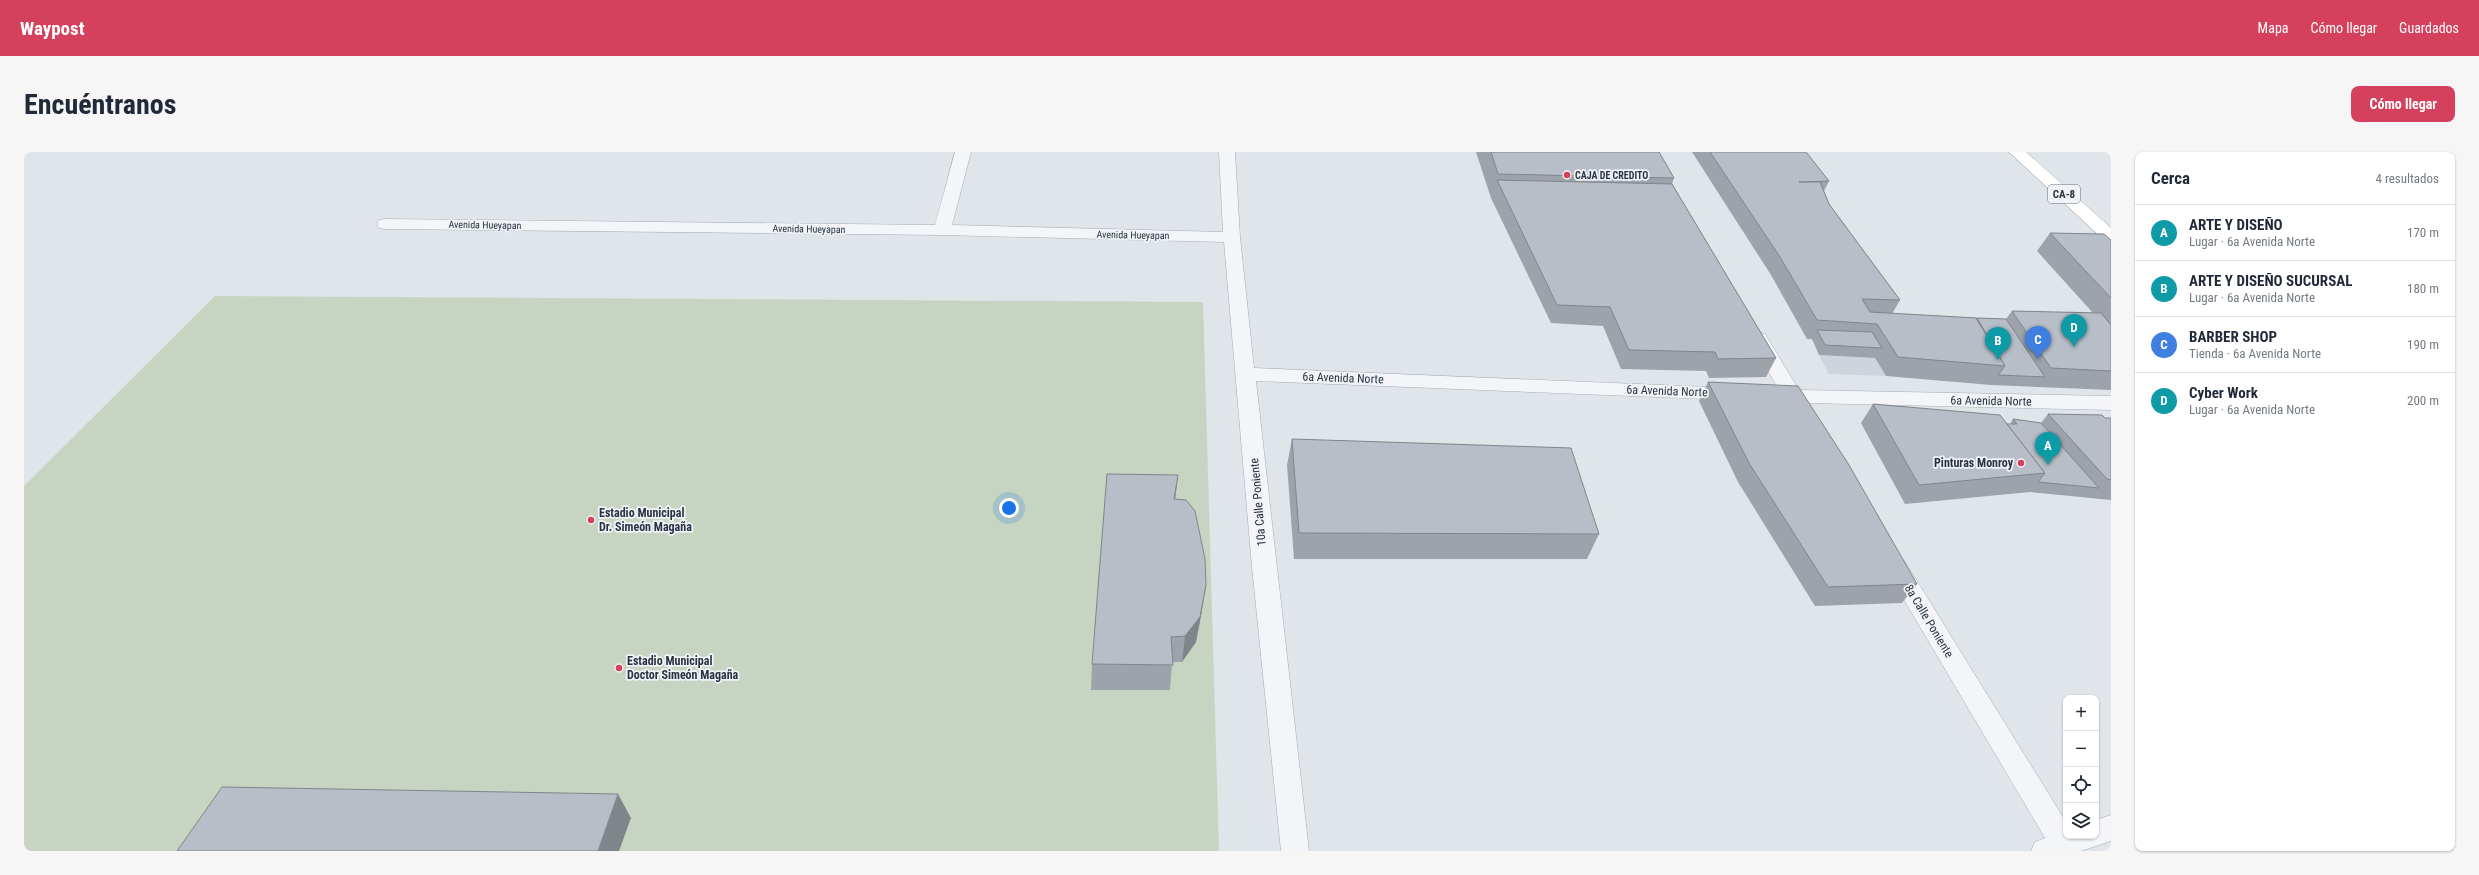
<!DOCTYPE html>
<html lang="es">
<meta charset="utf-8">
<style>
:root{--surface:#fff;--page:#f6f6f7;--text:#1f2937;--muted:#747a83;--line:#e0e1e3;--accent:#d5405d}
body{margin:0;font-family:"Roboto Condensed",sans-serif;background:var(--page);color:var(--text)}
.controls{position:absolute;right:12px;bottom:12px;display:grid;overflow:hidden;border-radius:8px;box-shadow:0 1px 3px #0004}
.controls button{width:36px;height:36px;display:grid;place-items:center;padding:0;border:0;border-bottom:1px solid var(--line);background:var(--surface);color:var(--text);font:20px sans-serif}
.you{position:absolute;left:985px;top:356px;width:14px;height:14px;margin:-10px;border:3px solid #fff;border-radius:50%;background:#1a73e8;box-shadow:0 0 0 6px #1a73e833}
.badge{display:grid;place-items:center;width:26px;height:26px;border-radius:50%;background:var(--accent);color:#fff;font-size:13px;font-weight:700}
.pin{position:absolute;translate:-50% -33px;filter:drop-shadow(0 1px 2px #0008)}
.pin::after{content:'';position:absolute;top:21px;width:14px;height:12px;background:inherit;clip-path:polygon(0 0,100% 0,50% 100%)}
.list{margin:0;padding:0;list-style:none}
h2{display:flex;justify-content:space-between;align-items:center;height:52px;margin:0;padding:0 16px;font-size:17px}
h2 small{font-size:13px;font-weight:400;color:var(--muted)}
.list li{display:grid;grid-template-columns:26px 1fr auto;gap:12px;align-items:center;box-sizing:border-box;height:56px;padding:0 16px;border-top:1px solid var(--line)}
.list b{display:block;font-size:15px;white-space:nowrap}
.list p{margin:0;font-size:13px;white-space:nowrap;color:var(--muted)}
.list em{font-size:13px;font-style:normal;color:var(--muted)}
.icon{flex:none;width:22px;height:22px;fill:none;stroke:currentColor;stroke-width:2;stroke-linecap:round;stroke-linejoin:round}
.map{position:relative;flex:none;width:2087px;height:699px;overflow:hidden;border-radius:8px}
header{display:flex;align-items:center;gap:24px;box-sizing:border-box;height:56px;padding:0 20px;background:var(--accent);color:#fff}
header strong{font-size:19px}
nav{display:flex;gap:22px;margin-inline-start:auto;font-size:14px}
.intro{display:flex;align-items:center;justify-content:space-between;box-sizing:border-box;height:96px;padding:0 24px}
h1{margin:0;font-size:28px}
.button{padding:10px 18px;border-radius:8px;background:var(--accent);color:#fff;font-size:14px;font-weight:700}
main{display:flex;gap:24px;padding:0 24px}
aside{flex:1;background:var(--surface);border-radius:8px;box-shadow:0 1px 3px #0004}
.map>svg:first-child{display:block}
</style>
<header>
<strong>Waypost</strong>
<nav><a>Mapa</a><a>Cómo llegar</a><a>Guardados</a></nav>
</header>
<div class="intro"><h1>Encuéntranos</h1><a class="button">Cómo llegar</a></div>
<main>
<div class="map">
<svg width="2087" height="699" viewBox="0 0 2087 699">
<rect width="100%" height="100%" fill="#e0e5ea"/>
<!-- built -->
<polygon fill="#ced4dc" points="1795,203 1851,206 1862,224 1805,222"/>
<!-- green -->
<polygon fill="#c7d4c1" points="191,144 1179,150 1195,699 0,699 0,334"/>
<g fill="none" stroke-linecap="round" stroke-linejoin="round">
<!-- street casing -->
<g stroke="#a5acb4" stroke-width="1">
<g id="street">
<polygon points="931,0 947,0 928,73 1199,80 1195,0 1211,0 1216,85 1230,216 1708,236 1715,237 1718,242 1715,247 1708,248 1232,229 1285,699 1257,699 1228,415 1200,90 918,83 361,77 355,76 353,72 355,68 361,67 911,73"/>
<polygon points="1734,180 1741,182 1775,238 2087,244 2087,258 1783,251 1785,254 1782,259 1775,261 1768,259 1763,251 1743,249 1740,244 1743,239 1755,238 1725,186 1727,182"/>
<polygon points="1872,405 1880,408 2042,670 2042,684 2072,684 2072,668 2087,663 2087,689 2057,699 2007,699 2011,690 2021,686 1860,414 1864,408"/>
</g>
</g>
<!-- primary casing -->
<g stroke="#9fa9b6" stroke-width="1">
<polygon id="primary" points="1985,0 2002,0 2087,76 2087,90 2081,89"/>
</g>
<!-- street -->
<use href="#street" fill="#f3f5f8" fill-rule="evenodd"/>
<!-- primary -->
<use href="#primary" fill="#fff" fill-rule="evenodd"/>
</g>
<!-- wall -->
<g fill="#9da3ab">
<polygon points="1452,0 1635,0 1650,26 1648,32 1752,206 1742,225 1685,226 1682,219 1597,217 1579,174 1527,171 1467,46"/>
<polygon points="1668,0 1782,0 1805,29 1800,39 1805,52 1876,148 1868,162 1982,167 1988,159 2069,161 2013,99 2026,81 2087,88 2087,238 1967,233 1862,224 1851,206 1795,203 1788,187 1783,187 1747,123"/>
<polygon points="1684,230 1893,432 1878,451 1791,454 1714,330 1675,249"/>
<polygon points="1849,252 1983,272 1986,272 1989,267 2017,271 2024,262 2081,266 2087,266 2087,348 2006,340 1881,352 1837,271"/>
<polygon points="1268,287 1575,382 1563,407 1270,407 1263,313"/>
<polygon points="1152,347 1178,458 1172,490 1158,510 1148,510 1146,538 1067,538 1068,512"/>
</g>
<!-- shaded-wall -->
<g fill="#80858b">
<polygon points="1154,323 1151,349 1150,347"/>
<polygon points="1182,433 1178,458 1172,490 1158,510 1161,484"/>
<polygon points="594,642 607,666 595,699 574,699"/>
</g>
<!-- building -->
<g fill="#b7bec7" stroke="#80858b">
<polygon points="1467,0 1635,0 1650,26 1474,22"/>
<polygon points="1686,0 1782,0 1805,29 1775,30 1796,30 1805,52 1876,148 1838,147 1846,160 1952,166 1981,214 1874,205 1853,172 1793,168 1756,105"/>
<polygon points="1473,28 1648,32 1752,206 1694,207 1691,200 1605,198 1586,155 1533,153"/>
<polygon points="2026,81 2080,82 2087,88 2087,146"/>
<polygon points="1988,159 2077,161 2087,173 2087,219 2027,216"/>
<polygon points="1953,166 1982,167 2021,225 1974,223 1981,214"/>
<polygon points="1793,178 1848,180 1858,196 1801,193"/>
<polygon points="1684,230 1774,234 1825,313 1893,432 1804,435 1725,311"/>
<polygon points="1849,252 1976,263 2021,321 1895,333"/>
<polygon points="2024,262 2078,263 2081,266 2087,266 2087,328 2083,327"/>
<polygon points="1989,267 2017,271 2075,336 2014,330 2021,321 1983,272 1993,272"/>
<polygon points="1268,287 1547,296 1575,382 1275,381"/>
<polygon points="1083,322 1154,323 1150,347 1162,348 1171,359 1181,407 1182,433 1176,465 1161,484 1147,485 1149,513 1068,512"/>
<polygon points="198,635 594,642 574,699 153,699"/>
</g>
<!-- markers -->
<g fill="#d5405d" stroke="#f0f3f7" stroke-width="1.5">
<circle cx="1543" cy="23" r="4"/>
<circle cx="1997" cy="311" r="4"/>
<circle cx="567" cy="368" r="4"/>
<circle cx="595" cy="516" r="4"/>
</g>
<g text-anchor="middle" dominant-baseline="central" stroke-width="3.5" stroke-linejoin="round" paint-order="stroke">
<!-- far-poi labels -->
<g font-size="10" font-weight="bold" fill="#283342" stroke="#f0f3f7" text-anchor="start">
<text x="1551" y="23">CAJA DE CREDITO</text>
</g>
<!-- far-street labels -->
<g font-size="10" fill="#283342" stroke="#f0f3f7">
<text transform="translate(461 73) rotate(1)">Avenida Hueyapan</text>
<text transform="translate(785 77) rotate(1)">Avenida Hueyapan</text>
<text transform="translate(1109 83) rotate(1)">Avenida Hueyapan</text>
</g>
<!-- shield labels -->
<rect fill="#f0f3f7" stroke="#646d78" stroke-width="1" x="2024" y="33" width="32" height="18" rx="3"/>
<g font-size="11" font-weight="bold" fill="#283342">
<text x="2040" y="42">CA-8</text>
</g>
<!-- street labels -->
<g font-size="12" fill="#283342" stroke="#f0f3f7">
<text transform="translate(1319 226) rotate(2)">6a Avenida Norte</text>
<text transform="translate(1643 239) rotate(2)">6a Avenida Norte</text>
<text transform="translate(1967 249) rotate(1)">6a Avenida Norte</text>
<text transform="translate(1234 350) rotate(-95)">10a Calle Poniente</text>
<text transform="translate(1905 469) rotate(59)">8a Calle Poniente</text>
</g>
<!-- poi labels -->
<g font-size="12" font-weight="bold" fill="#283342" stroke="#f0f3f7" text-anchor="start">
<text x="1989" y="311" text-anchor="end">Pinturas Monroy</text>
<text x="575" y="361">Estadio Municipal<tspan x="575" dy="14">Dr. Simeón Magaña</tspan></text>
<text x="603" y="509">Estadio Municipal<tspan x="603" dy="14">Doctor Simeón Magaña</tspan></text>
</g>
</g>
</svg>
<div class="controls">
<button>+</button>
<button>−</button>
<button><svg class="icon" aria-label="locate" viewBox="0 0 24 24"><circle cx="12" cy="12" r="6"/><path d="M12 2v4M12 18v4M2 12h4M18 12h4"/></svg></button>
<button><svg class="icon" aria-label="layers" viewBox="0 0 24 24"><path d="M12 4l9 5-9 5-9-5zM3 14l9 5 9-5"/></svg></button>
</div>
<div class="you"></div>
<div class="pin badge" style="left:2024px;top:313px;background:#0f9aa8">A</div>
<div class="pin badge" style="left:1974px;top:208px;background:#0f9aa8">B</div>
<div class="pin badge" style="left:2014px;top:207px;background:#3f7fe0">C</div>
<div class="pin badge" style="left:2050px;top:195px;background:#0f9aa8">D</div>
</div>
<aside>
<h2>Cerca<small>4 resultados</small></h2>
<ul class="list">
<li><span class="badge" style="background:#0f9aa8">A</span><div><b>ARTE Y DISEÑO</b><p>Lugar · 6a Avenida Norte</p></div><em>170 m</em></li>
<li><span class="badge" style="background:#0f9aa8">B</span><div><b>ARTE Y DISEÑO SUCURSAL</b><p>Lugar · 6a Avenida Norte</p></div><em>180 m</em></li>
<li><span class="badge" style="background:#3f7fe0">C</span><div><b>BARBER SHOP</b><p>Tienda · 6a Avenida Norte</p></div><em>190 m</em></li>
<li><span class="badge" style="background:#0f9aa8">D</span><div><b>Cyber Work</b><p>Lugar · 6a Avenida Norte</p></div><em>200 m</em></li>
</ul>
</aside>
</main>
